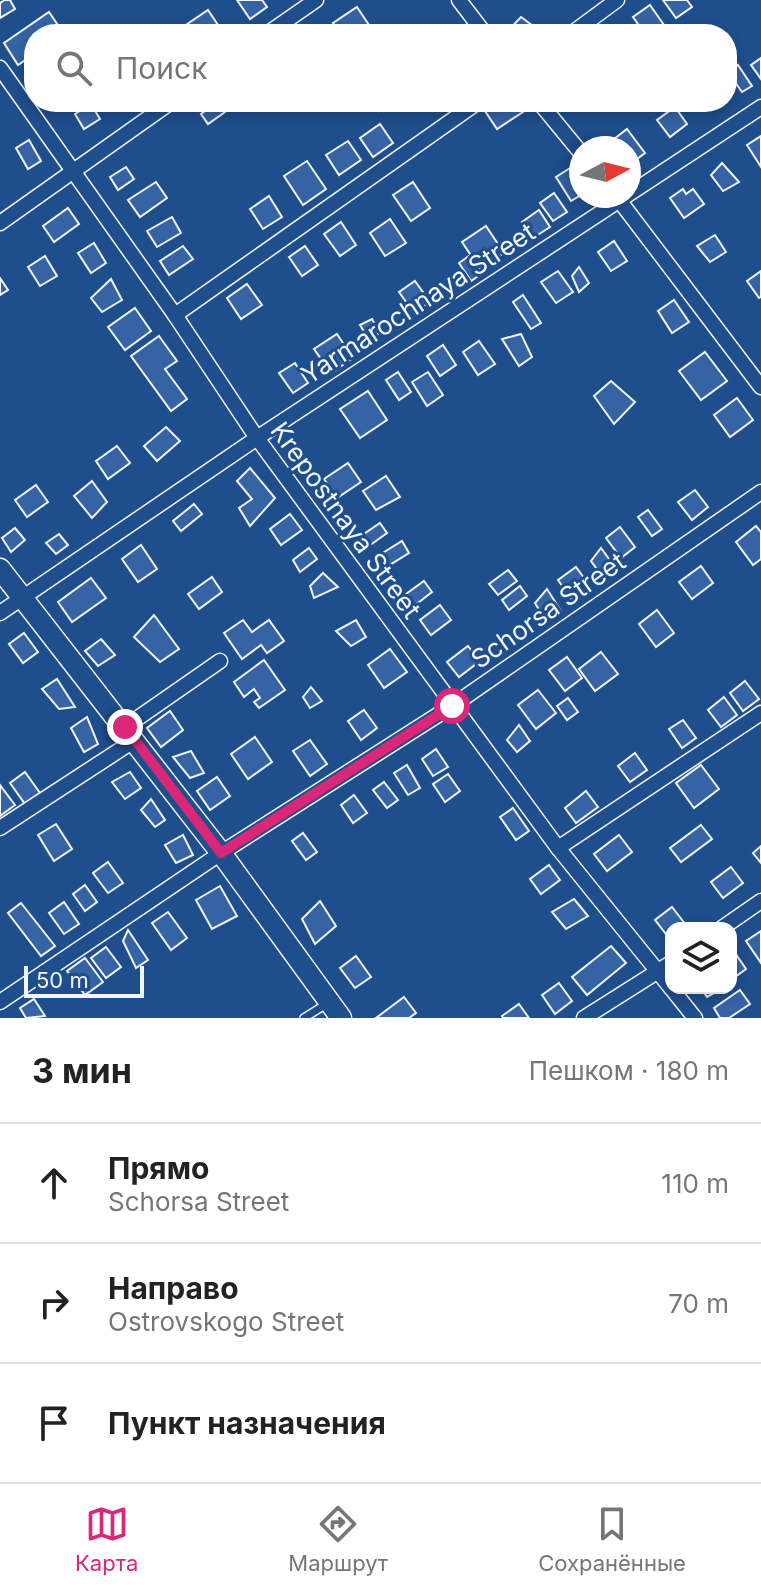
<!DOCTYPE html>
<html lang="ru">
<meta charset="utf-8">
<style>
:root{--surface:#fff;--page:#f6f6f6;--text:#222;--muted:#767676;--line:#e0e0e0;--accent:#db2777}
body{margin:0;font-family:Inter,sans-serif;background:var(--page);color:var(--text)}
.controls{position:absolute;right:24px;bottom:24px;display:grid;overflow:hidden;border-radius:16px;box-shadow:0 4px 12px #0003}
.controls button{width:72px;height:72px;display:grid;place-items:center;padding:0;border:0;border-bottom:2px solid var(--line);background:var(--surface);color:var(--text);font:40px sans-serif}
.compass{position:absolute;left:569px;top:136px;width:72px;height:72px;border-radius:50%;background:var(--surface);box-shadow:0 4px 12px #0003;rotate:83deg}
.scale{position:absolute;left:24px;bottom:20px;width:120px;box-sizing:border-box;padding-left:8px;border:4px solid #f2f6ff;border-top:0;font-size:22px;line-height:28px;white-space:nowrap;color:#f2f6ff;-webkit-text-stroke:6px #1f4e8c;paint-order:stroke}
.stop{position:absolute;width:24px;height:24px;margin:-18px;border:6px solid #db2777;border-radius:50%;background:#fff}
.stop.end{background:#db2777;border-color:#fff;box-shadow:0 2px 8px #0008}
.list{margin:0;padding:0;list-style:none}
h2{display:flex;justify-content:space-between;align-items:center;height:104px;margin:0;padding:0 32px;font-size:34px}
h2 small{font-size:26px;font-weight:400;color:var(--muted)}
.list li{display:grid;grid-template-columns:52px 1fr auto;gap:24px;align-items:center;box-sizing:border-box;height:120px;padding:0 32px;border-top:2px solid var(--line)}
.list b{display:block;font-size:30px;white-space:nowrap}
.list p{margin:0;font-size:26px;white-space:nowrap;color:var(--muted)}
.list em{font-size:26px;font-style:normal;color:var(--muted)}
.icon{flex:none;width:44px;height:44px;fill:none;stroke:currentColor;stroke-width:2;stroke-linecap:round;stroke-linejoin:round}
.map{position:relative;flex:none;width:761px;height:1018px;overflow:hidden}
.search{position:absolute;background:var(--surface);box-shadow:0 4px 12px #0003;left:24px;right:24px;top:24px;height:88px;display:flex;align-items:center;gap:20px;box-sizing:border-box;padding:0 28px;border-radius:32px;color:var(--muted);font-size:30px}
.sheet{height:464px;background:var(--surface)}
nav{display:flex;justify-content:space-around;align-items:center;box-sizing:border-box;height:112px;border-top:2px solid var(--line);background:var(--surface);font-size:22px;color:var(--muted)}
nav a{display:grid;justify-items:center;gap:4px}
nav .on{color:var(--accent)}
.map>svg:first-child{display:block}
</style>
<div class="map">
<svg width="761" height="1018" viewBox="0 0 761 1018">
<rect width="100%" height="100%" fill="#1f4e8c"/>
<!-- building -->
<g fill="#3563a3" stroke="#f2f6ff" stroke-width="2">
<polygon points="5,0 10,0 15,9 0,18 0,3"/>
<polygon points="237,0 262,0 267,7 250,19"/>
<polygon points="663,0 687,0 692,7 676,18"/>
<polygon points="650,5 664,25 652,34 645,34 633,17"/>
<polygon points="357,7 375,34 341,34 333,23"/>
<polygon points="208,10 224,34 208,34 206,31 179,34 177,31"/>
<polygon points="49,12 64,34 34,34 34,54 18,65 4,43"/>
<polygon points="521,17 544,34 505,34"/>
<polygon points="761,58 761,79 751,65"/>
<polygon points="738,65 752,86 742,92 728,72"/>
<polygon points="218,102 225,112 208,124 201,114"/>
<polygon points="373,102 391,102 379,111"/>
<polygon points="492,102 516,102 523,112 497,129 483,108"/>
<polygon points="91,104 100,119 84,129 75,114"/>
<polygon points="675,107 687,124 670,137 657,120"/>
<polygon points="380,124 393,143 373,157 360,138"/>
<polygon points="627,129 645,153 629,165 629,148 613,148 609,143"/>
<polygon points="761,136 761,167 747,145"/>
<polygon points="29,140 41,161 28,169 16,148"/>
<polygon points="348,141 361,160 339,175 326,155"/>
<polygon points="307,161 326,189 303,205 284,176"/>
<polygon points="722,163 739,182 723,191 711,175"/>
<polygon points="126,167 134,179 118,190 110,177"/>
<polygon points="570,168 581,184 581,195 571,201 556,177"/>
<polygon points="156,182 167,198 140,217 128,200"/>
<polygon points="413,182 430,208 411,221 393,195"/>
<polygon points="683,189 686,194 693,189 704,204 684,218 670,198"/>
<polygon points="554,193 567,212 553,221 540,203"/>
<polygon points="269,196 282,217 263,229 250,209"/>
<polygon points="68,208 79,224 54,242 43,226"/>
<polygon points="539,210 550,227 533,238 522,222"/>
<polygon points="172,217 181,233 157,247 147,231"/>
<polygon points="390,219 406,243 385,256 370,233"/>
<polygon points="341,222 356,245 340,256 324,234"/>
<polygon points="486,226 504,253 480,269 462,242"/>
<polygon points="715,235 726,252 710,262 697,246"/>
<polygon points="614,241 627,261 611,271 598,252"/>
<polygon points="94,243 106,263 91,273 78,253"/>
<polygon points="183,246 193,259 169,275 160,261"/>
<polygon points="305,246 318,265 302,276 289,257"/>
<polygon points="45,256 57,276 40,286 28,267"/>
<polygon points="469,256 481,274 471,281 459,263"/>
<polygon points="579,267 589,283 579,292 572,276"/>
<polygon points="558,271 573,292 556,303 541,282"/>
<polygon points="761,271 761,297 759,298 747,281"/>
<polygon points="0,278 8,290 0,295"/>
<polygon points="111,279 122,300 102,312 91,298"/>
<polygon points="415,281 430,302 414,313 399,292"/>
<polygon points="247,284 262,305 241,319 227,298"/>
<polygon points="523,295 541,323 531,329 513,302"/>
<polygon points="674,300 689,322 672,333 658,311"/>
<polygon points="135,308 151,331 125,350 108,327"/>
<polygon points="372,319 380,333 368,339 360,325"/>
<polygon points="337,334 353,358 331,373 314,349"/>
<polygon points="521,334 532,357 519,366 502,339"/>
<polygon points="159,336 177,361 165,369 187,399 171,411 131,356"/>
<polygon points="479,341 495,364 478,375 463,352"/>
<polygon points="443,345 456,365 440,376 427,356"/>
<polygon points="705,352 727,381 701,400 679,371"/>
<polygon points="295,363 308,383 293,393 279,373"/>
<polygon points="398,372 411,392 399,400 386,380"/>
<polygon points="428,372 443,395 427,406 412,382"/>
<polygon points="611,381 635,402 614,424 594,396"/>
<polygon points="368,391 387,420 360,438 340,409"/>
<polygon points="737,398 753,420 730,437 714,415"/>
<polygon points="166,427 180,441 157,461 144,446"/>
<polygon points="117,446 130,463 108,479 96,461"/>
<polygon points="348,463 361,482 337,498 324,479"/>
<polygon points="250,468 275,498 250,526 239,508 252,499 237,481"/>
<polygon points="386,476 400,497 376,510 363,491"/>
<polygon points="92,481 107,502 92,518 74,496"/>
<polygon points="36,485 48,502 27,517 15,500"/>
<polygon points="695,490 708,507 692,520 678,502"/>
<polygon points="194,504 202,514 181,531 173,521"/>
<polygon points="648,510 662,529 652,536 638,517"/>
<polygon points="290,514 302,530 281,545 270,529"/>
<polygon points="380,523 387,533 369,546 361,536"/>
<polygon points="756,526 761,532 761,559 753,565 736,542"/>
<polygon points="620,527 635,547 621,558 606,538"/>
<polygon points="15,528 25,540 11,552 2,538"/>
<polygon points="59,534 68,545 56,554 46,543"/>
<polygon points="402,541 409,553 388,566 381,554"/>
<polygon points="141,545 157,569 138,582 122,559"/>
<polygon points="309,548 317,559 300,572 293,560"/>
<polygon points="601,548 612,563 599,572 591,561"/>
<polygon points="701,566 713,583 692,599 679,582"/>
<polygon points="576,567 590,586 572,600 558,580"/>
<polygon points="508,570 517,581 498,595 489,584"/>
<polygon points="323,573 338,587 314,598 310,586"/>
<polygon points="212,577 222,592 199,609 188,594"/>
<polygon points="91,578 106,598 72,622 58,602"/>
<polygon points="424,581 432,592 414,606 406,594"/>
<polygon points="520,586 527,596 509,610 502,600"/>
<polygon points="547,589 561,611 544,618 535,603"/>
<polygon points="440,605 451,620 431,635 420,620"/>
<polygon points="657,610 674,633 656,647 639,624"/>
<polygon points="154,615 179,649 160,662 134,637"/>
<polygon points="243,620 252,632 269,620 284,641 267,653 261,645 242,659 224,633"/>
<polygon points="356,620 366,637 351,646 336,631"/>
<polygon points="24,633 38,652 23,663 9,644"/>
<polygon points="101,639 115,655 98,666 85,651"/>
<polygon points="468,646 480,661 459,677 447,662"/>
<polygon points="390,649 407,672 384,688 368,665"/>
<polygon points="601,652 618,674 595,691 579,669"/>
<polygon points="567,657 582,678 565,691 549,670"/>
<polygon points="264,660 285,690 259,708 254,702 260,698 254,689 244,697 234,682"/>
<polygon points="57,679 75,707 59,709 42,689"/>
<polygon points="745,681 759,699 743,711 730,693"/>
<polygon points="311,687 322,701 310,708 303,697"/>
<polygon points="538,690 556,713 536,729 518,705"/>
<polygon points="724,697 737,715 721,727 708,710"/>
<polygon points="568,698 578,712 567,720 557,706"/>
<polygon points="364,710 377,728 361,740 348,721"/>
<polygon points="170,711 183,730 161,747 147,728"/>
<polygon points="87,717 98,744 84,752 71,728"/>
<polygon points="683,720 696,738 682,748 669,729"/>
<polygon points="519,725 530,741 517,752 507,740"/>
<polygon points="255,737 272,762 248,779 231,754"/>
<polygon points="310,740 327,764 310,776 293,751"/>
<polygon points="436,749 448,767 433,776 422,759"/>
<polygon points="191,751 204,773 190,778 173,757"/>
<polygon points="635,753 647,770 630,782 618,766"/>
<polygon points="407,765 420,788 408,795 394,773"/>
<polygon points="701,765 719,789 694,808 676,783"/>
<polygon points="25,772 40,793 25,804 10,783"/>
<polygon points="130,772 141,788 125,799 112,782"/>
<polygon points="448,774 460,791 445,802 433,784"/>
<polygon points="217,777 230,796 210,810 197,791"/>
<polygon points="384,782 398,800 387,808 373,790"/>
<polygon points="0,785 15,805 0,816"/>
<polygon points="586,791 598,807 576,823 565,808"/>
<polygon points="354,795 367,813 353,823 341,805"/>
<polygon points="151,799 165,820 155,827 141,810"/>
<polygon points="513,808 529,831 516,840 500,817"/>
<polygon points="56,824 72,849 54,861 38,835"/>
<polygon points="701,825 712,839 681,862 670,848"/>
<polygon points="303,833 317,852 306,860 292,841"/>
<polygon points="183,835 193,855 176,863 165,845"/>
<polygon points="619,835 632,852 607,871 594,854"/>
<polygon points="761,846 761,863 753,853"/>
<polygon points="108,862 123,883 108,893 93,873"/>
<polygon points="549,865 560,880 541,894 530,879"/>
<polygon points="731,867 743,883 723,898 711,882"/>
<polygon points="85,885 97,902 85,911 73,894"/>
<polygon points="220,886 237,916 212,929 196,900"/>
<polygon points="574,899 588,916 566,929 552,912"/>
<polygon points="320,901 336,926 315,944 302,919"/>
<polygon points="64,902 79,924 64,934 49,913"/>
<polygon points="21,903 55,946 41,956 8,913"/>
<polygon points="672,907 686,925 671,928 669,938 655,920"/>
<polygon points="168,912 187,938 171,950 152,923"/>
<polygon points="128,930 148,960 136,968 123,941"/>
<polygon points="761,931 761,963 746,941"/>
<polygon points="611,946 626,963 587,995 572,977"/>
<polygon points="106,947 121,967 106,978 91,958"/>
<polygon points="733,950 746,969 731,980 731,951"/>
<polygon points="356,956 371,977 355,988 340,968"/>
<polygon points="85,958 103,982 85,995 67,971"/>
<polygon points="559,983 572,1001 555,1014 542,995"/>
<polygon points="701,988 716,988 718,991 707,997"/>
<polygon points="740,990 750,1004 729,1018 720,1018 714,1008"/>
<polygon points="404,997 416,1013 409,1018 376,1018"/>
<polygon points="34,999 45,1016 26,1018 20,1008"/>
<polygon points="519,1004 529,1018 503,1018 502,1016"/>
</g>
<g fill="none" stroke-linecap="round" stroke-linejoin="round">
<!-- lane casing -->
<g stroke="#f2f6ff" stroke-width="10">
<polyline id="lane" points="304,1018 328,1003"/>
</g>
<!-- street casing -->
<g stroke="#f2f6ff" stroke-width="17">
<g id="street">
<polyline points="459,0 485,34"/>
<polyline points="267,34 316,0"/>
<polyline points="571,34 617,0"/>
<polyline points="0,68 175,315 257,438 558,848 671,988"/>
<polyline points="539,102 581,153"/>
<polyline points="629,194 761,107"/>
<polyline points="616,196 761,387"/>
<polyline points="0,223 171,102"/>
<polyline points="175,315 478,102"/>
<polyline points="0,613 257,438 626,196"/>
<polyline points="125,727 220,661"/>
<polyline points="0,828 135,740"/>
<polyline points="558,848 761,713"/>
<polyline points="722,928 761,901"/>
<polyline points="671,988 695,1018"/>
<polyline points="0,1002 221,853 452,706 761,492"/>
<polyline points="584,1018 671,963"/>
</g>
</g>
<!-- secondary casing -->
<g stroke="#f2f6ff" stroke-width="23">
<polyline id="secondary" points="0,569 221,853 341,1018"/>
</g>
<!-- lane -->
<use href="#lane" stroke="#1f4e8c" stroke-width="7"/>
<!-- street -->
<use href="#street" stroke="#1f4e8c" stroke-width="14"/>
<!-- secondary -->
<use href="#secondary" stroke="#1f4e8c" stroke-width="20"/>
</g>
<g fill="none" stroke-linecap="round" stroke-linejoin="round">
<!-- route -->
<polyline stroke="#db2777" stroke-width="10" points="125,727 221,853 452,706"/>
</g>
<g text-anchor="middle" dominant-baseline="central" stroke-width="6" stroke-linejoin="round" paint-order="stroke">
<!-- street labels -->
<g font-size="26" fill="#f2f6ff" stroke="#1f4e8c">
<text transform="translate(418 303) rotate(-33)">Yarmarochnaya Street</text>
<text transform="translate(346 520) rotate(54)">Krepostnaya Street</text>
<text transform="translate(548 610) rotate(-35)">Schorsa Street</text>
</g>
</g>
</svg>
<div class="controls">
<button><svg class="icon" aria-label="layers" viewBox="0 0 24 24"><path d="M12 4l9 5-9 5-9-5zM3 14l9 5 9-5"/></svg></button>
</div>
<svg class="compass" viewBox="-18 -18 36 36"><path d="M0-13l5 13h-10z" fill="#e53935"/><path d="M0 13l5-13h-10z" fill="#767676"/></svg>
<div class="scale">50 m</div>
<div class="stop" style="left:452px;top:706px"></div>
<div class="stop end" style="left:125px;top:727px"></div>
<div class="search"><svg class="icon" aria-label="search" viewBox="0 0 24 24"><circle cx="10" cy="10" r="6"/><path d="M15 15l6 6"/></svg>Поиск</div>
</div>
<section class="sheet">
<h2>3 мин<small>Пешком · 180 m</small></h2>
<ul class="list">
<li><svg class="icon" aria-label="ahead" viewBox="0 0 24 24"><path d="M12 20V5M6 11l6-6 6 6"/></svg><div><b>Прямо</b><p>Schorsa Street</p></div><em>110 m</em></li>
<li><svg class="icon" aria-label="right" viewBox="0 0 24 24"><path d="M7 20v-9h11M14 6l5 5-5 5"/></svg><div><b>Направо</b><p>Ostrovskogo Street</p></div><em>70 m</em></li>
<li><svg class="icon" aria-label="arrive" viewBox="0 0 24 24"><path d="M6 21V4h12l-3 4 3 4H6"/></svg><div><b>Пункт назначения</b></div></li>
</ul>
</section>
<nav>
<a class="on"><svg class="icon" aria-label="map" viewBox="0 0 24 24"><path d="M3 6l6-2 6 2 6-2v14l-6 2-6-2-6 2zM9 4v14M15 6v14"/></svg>Карта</a>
<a><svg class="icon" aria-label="directions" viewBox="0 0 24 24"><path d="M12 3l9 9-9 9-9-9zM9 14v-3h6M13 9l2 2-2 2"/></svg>Маршрут</a>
<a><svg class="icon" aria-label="saved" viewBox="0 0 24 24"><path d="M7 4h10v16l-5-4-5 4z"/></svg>Сохранённые</a>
</nav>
